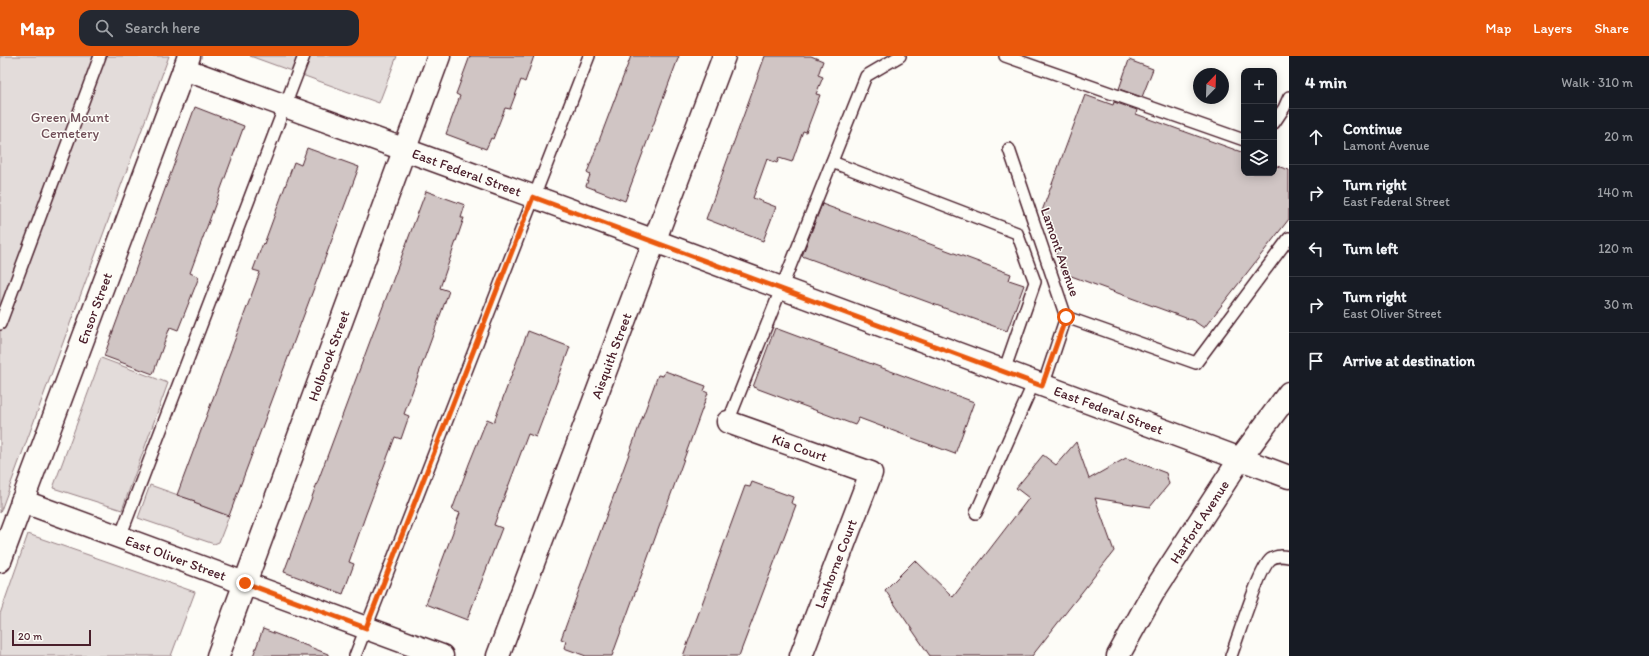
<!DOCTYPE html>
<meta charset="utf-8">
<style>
:root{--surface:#171b24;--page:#242831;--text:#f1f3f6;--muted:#9ea1a6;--line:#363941;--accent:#ea580c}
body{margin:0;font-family:Itim,sans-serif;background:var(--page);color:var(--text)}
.controls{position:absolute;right:12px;top:12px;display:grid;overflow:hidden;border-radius:8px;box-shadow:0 2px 10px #0003}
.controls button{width:36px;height:36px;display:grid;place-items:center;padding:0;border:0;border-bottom:1px solid var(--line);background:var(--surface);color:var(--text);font:20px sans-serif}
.compass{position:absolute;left:1193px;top:12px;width:36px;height:36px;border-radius:50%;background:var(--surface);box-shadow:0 2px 10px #0003;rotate:23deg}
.scale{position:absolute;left:12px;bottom:10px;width:79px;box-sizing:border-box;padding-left:4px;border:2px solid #4a1f2b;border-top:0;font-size:11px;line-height:14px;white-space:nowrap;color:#4a1f2b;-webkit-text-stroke:3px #fdfcf7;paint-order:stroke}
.stop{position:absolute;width:12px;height:12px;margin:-9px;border:3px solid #ea580c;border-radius:50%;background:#fff}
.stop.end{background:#ea580c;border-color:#fff;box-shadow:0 1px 4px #0008}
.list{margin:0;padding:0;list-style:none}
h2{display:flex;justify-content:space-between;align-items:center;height:52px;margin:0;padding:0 16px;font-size:17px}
h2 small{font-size:13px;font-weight:400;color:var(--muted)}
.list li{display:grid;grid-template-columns:26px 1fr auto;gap:12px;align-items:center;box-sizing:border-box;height:56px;padding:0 16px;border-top:1px solid var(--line)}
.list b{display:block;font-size:15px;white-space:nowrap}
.list p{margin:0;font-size:13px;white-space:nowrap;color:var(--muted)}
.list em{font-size:13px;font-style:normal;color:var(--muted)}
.icon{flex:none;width:22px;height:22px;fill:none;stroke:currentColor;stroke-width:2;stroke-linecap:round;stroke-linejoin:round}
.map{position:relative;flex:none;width:1289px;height:600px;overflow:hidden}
header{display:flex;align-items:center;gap:24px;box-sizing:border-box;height:56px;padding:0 20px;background:var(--accent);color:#fff}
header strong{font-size:19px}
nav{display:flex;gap:22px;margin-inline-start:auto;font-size:14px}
.search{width:280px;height:36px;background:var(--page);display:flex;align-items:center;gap:10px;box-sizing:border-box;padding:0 14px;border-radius:12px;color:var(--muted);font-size:15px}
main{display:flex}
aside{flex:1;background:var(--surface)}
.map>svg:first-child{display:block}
</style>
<header>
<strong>Map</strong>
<div class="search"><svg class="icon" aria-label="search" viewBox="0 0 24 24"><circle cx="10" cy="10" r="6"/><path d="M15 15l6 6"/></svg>Search here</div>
<nav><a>Map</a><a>Layers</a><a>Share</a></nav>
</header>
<main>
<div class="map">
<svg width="1289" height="600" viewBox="0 0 1289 600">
<rect width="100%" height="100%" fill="#fdfcf7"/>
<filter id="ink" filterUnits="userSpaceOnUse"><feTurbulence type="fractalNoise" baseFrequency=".025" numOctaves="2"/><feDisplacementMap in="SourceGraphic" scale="8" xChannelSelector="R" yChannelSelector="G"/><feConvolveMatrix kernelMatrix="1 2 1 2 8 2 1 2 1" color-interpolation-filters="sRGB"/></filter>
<g filter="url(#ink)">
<!-- green -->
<g fill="#e3dcda" stroke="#967e82">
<polygon points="0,0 169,0 0,457"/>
<polygon points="250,0 397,0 379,47"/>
<polygon points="101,302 168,327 122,454 53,432"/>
<polygon points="150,429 195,445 194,447 229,460 219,486 214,488 138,462"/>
<polygon points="28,478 195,536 171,600 0,600 0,558"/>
</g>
<!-- building -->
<g fill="#d0c5c4" stroke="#4a1f2b">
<polygon points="470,0 534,0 525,26 521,24 510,53 505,52 493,83 491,82 486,93 446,78 460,40 456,38"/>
<polygon points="631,0 679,0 625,145 586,130 590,119 587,117 591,106"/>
<polygon points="765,0 811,0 823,5 818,19 823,21 816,38 820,39 806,76 803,75 792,106 779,102 777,107 767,103 753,142 776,151 763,185 706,163"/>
<polygon points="1129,4 1153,13 1142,41 1119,33"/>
<polygon points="1085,39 1113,49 1114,46 1137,54 1136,58 1244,97 1244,117 1274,117 1274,109 1289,114 1289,163 1204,272 1194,265 1063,217 1042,155"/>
<polygon points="195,51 244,70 190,217 199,221 178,274 170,271 153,318 104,300"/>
<polygon points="307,92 359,111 229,460 194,447 195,445 177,439 260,216 253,214 263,187 264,188 294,106 301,109"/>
<polygon points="426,135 465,149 461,162 464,162 440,232 449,235 404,358 409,360 401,383 395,381 366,458 349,506 354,508 343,538 284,516"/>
<polygon points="822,148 1011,218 1009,224 1024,229 1007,275 802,200"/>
<polygon points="775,272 974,346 955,398 859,362 855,369 753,331"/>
<polygon points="528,275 570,291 536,381 528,378 502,447 494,469 502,472 467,564 426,548 460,457 452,454 469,408 487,363 494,366"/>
<polygon points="665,315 706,330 704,335 708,337 612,600 586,600 564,592 566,585 561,583 658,319 663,320"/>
<polygon points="1076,386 1089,423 1126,402 1166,417 1169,428 1150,451 1095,442 1114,495 1032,600 930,600 885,534 915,504 953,541 1029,442 1016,432 1043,399 1056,409"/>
<polygon points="752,426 793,441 791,447 796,449 739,600 683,600 745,430 750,431"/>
<polygon points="263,573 328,598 328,600 253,600"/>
</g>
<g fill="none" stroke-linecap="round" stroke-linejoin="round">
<!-- lane casing -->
<g stroke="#4a1f2b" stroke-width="14">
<g id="lane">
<polyline points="1005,0 1244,84"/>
<polyline points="1274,67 1284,52 1289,41"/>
<polyline points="1009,93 1066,261 1043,330"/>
<polyline points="832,106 1017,177 1035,226 1004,315"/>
<polyline points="1066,261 1196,307 1289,182"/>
<polyline points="0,268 100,0"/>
<polyline points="728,366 866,20 900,0"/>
<polyline points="976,457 1034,326"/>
<polyline points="120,481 304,0"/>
<polyline points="355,600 589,0"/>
<path d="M1231,600C1238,582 1259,512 1271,503C1277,499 1283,500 1289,501"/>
</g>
</g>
<!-- street casing -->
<g stroke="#4a1f2b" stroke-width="25">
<g id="street">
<path id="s1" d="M184,13L655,185"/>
<path id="s2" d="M728,366L871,417L801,600"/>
<path id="s3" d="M22,445L442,600"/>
<path id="s4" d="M0,505L189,0"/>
<path id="s5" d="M218,600L439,0"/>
</g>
</g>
<!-- secondary casing -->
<g stroke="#4a1f2b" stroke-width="25">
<g id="secondary">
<path id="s6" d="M655,185L1289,421"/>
</g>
</g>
<!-- primary casing -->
<g stroke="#4a1f2b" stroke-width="25">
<g id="primary">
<path id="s7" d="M498,600L724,0"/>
<path id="s8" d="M1118,600L1153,537L1240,403L1289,337"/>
</g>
</g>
<!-- lane -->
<use href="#lane" stroke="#fdfcf7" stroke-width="11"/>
<!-- street -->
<use href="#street" stroke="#fdfcf7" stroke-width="22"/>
<!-- secondary -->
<use href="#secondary" stroke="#fdfcf7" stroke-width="22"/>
<!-- primary -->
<use href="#primary" stroke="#fdfcf7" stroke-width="22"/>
</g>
</g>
<g fill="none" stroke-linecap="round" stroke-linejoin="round" filter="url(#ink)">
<!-- route -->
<polyline stroke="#ea580c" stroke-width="5" points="245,527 366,572 533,141 1042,330 1066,261"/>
</g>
<g text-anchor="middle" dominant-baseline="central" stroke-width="3" stroke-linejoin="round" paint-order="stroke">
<!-- park labels -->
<g font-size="14" fill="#704e57" stroke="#fdfcf7">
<text x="70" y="61">Green Mount<tspan x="70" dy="16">Cemetery</tspan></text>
</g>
<!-- street labels -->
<g font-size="14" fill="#4a1f2b" stroke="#fdfcf7">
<text stroke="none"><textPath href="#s1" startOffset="301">East Federal Street</textPath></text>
<text transform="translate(1060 196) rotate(71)">Lamont Avenue</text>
<text stroke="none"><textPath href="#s4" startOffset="270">Ensor Street</textPath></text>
<text stroke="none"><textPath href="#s5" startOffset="320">Holbrook Street</textPath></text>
<text stroke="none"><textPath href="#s7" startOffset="321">Aisquith Street</textPath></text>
<text stroke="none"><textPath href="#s6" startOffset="484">East Federal Street</textPath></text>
<text stroke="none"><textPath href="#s2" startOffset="76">Kia Court</textPath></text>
<text stroke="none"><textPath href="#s8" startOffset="157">Harford Avenue</textPath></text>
<text stroke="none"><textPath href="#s3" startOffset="164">East Oliver Street</textPath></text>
<text transform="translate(836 508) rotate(-69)">Lanhorne Court</text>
</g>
</g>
</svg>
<div class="controls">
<button>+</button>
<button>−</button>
<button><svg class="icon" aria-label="layers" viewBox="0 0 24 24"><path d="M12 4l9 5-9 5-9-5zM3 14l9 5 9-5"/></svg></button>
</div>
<svg class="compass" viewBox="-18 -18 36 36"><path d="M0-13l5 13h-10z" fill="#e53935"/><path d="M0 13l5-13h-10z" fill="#9ea1a6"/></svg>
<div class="scale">20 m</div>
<div class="stop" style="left:1066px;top:261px"></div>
<div class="stop end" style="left:245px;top:527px"></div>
</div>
<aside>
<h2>4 min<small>Walk · 310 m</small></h2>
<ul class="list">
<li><svg class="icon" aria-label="ahead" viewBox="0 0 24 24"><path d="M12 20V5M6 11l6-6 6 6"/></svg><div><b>Continue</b><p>Lamont Avenue</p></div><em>20 m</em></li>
<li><svg class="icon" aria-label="right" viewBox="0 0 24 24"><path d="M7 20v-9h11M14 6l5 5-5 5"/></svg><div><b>Turn right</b><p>East Federal Street</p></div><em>140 m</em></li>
<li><svg class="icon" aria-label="left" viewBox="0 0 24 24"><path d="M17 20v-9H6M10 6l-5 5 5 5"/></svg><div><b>Turn left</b></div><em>120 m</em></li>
<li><svg class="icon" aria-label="right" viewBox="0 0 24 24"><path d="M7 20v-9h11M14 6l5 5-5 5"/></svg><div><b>Turn right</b><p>East Oliver Street</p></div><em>30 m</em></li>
<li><svg class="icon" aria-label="arrive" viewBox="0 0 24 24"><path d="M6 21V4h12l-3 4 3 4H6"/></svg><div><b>Arrive at destination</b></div></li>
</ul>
</aside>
</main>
